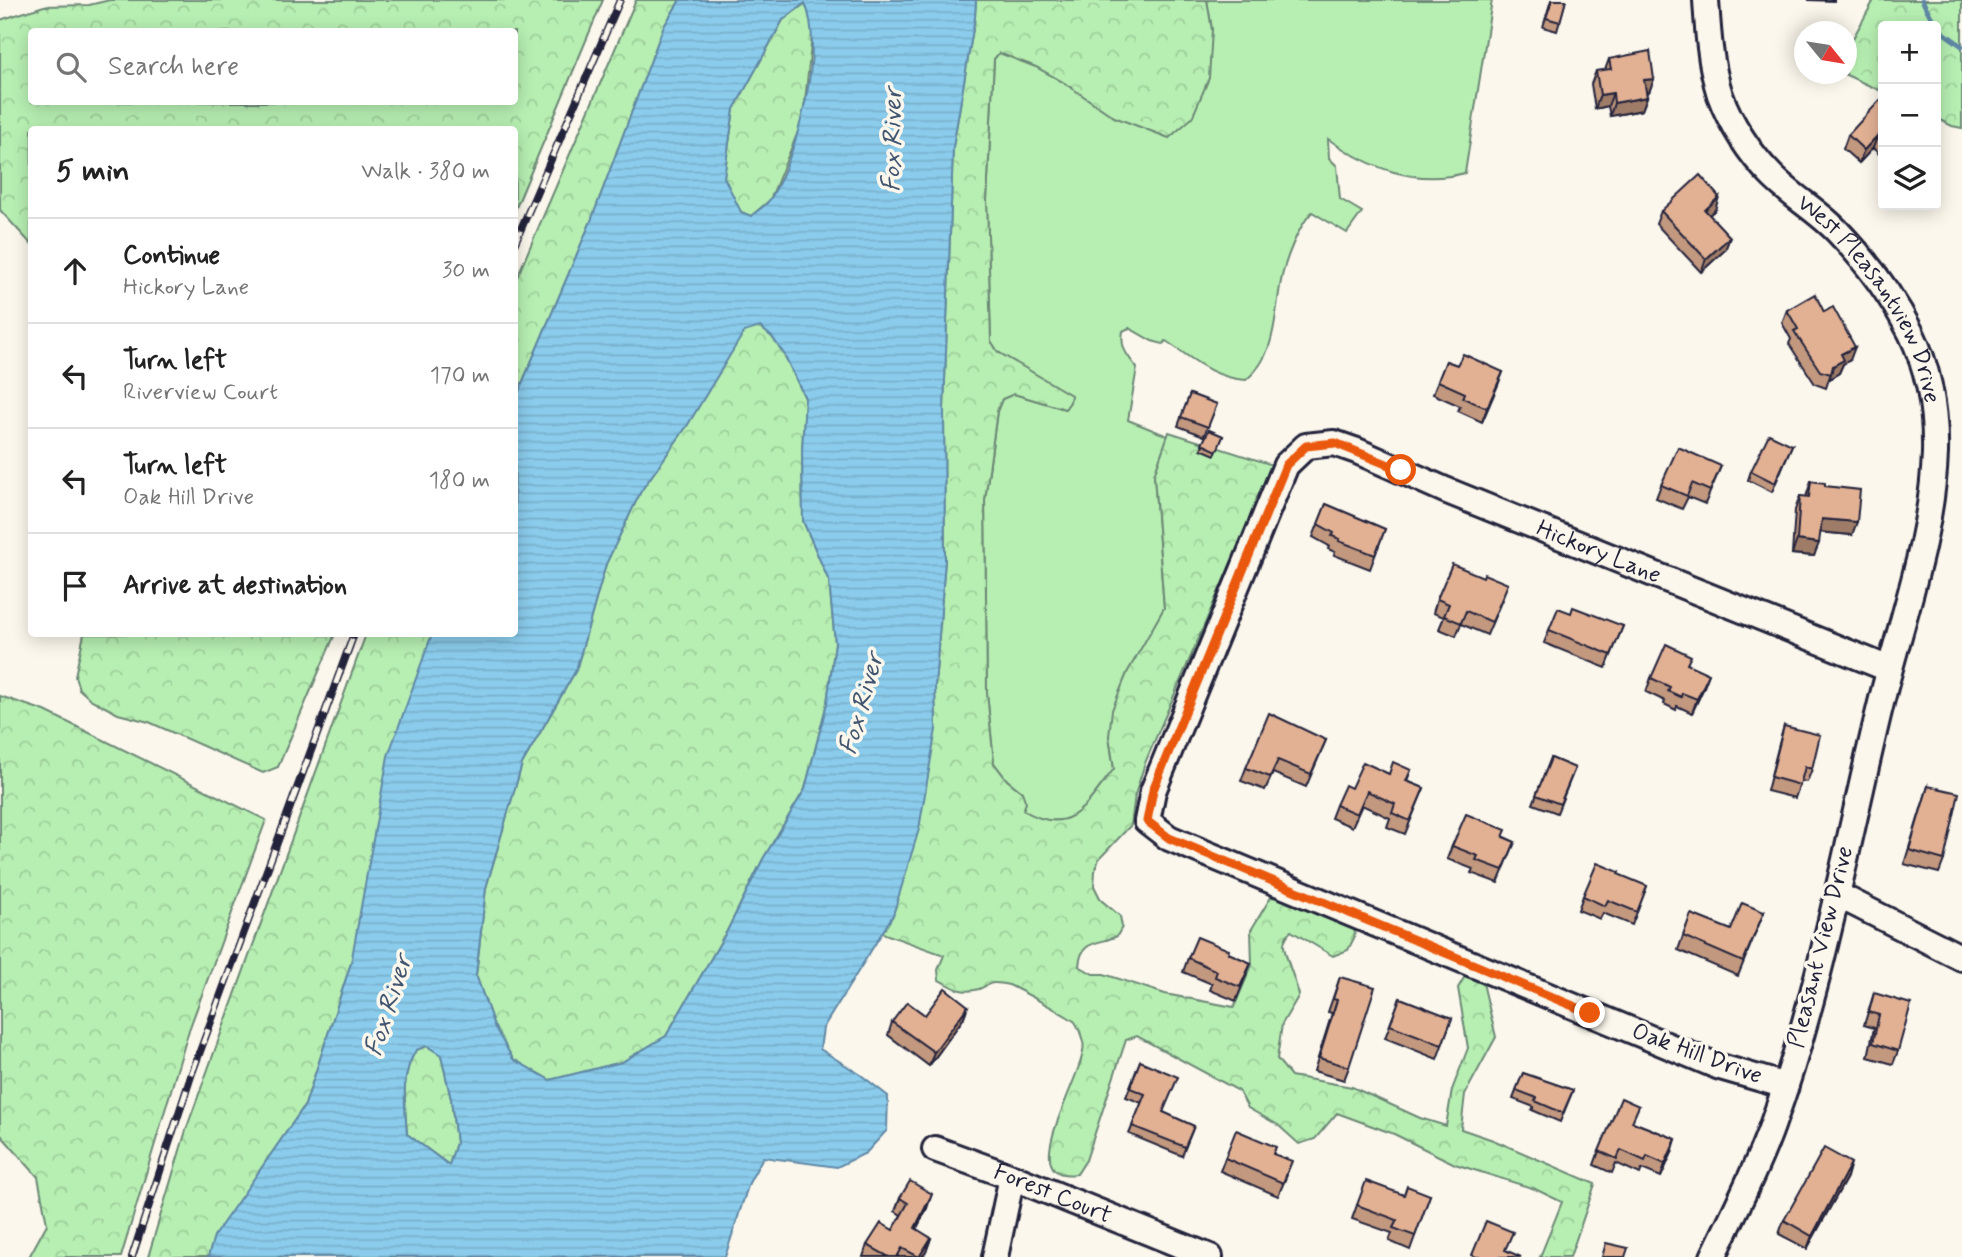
<!DOCTYPE html>
<meta charset="utf-8">
<style>
:root{--surface:#fff;--page:#f2f2f2;--text:#222;--muted:#767676;--line:#e0e0e0}
body{margin:0;font-family:Mynerve,sans-serif;background:var(--page);color:var(--text)}
.controls{position:absolute;right:21px;top:21px;display:grid;overflow:hidden;border-radius:7px;box-shadow:0 4px 18px #0003}
.controls button{width:63px;height:63px;display:grid;place-items:center;padding:0;border:0;border-bottom:2px solid var(--line);background:var(--surface);color:var(--text);font:35px sans-serif}
.compass{position:absolute;left:1794px;top:21px;width:63px;height:63px;border-radius:50%;background:var(--surface);box-shadow:0 4px 18px #0003;rotate:120deg}
.stop{position:absolute;width:21px;height:21px;margin:-16px;border:5px solid #ea580c;border-radius:50%;background:#fff}
.stop.end{background:#ea580c;border-color:#fff;box-shadow:0 2px 7px #0008}
.list{margin:0;padding:0;list-style:none}
h2{display:flex;justify-content:space-between;align-items:center;height:91px;margin:0;padding:0 28px;font-size:30px}
h2 small{font-size:23px;font-weight:400;color:var(--muted)}
.list li{display:grid;grid-template-columns:46px 1fr auto;gap:21px;align-items:center;box-sizing:border-box;height:105px;padding:0 28px;border-top:2px solid var(--line)}
.list b{display:block;font-size:26px;white-space:nowrap}
.list p{margin:0;font-size:23px;white-space:nowrap;color:var(--muted)}
.list em{font-size:23px;font-style:normal;color:var(--muted)}
.icon{flex:none;width:38px;height:38px;fill:none;stroke:currentColor;stroke-width:2;stroke-linecap:round;stroke-linejoin:round}
.map{position:relative;flex:none;width:1962px;height:1257px;overflow:hidden}
.search{position:absolute;background:var(--surface);box-shadow:0 4px 18px #0003;left:28px;top:28px;width:490px;height:77px;display:flex;align-items:center;gap:18px;box-sizing:border-box;padding:0 24px;border-radius:7px;color:var(--muted);font-size:26px}
.panel{position:absolute;background:var(--surface);box-shadow:0 4px 18px #0003;left:28px;top:126px;width:490px;height:511px;border-radius:7px}
.map>svg:first-child{display:block}
</style>
<div class="map">
<svg width="1962" height="1257" viewBox="0 0 1962 1257">
<defs>
<pattern id="forest-crowns" width="20" height="18" patternUnits="userSpaceOnUse" patternTransform="scale(1.75)"><rect width="20" height="18" fill="#b7efb2"/><path d="M2 6a3 3 0 1 1 6 0M12 15a3 3 0 1 1 6 0" fill="none" stroke="#9dcd9a"/></pattern>
<pattern id="water-rules" width="6" height="5" patternUnits="userSpaceOnUse" patternTransform="scale(1.75)"><rect width="6" height="5" fill="#8bccec"/><path d="M0 2.5h6" fill="none" stroke="#78afcb"/></pattern>
</defs>
<rect width="100%" height="100%" fill="#fbf7ec"/>
<filter id="ink" filterUnits="userSpaceOnUse"><feTurbulence type="fractalNoise" baseFrequency=".0143" numOctaves="2"/><feDisplacementMap in="SourceGraphic" scale="14" xChannelSelector="R" yChannelSelector="G"/><feConvolveMatrix kernelMatrix="1 2 1 2 8 2 1 2 1" color-interpolation-filters="sRGB"/></filter>
<g filter="url(#ink)">
<!-- grass -->
<path fill="#b7efb2" stroke="#6c8876" stroke-width="2" d="M1207,0H1492L1465,173C1414,186 1370,168 1328,139L1329,158L1337,166L1340,199L1362,212L1347,233L1312,212C1298,227 1285,260 1281,281C1274,316 1277,355 1246,380C1213,378 1193,359 1166,341L1163,344L1152,341L1129,328L1123,331C1120,348 1127,355 1137,368L1128,420L1168,436L1154,475L1164,608L1149,637L1109,736L1114,769C1086,804 1071,839 1023,810L1022,792L1007,780L994,763L987,693L985,500L997,411L1002,399L1014,394L1065,409L1021,367L998,352L991,341L987,201L994,59L999,52L1036,67L1063,82L1212,30Z"/>
<!-- forest -->
<g fill="url(#forest-crowns)" stroke="#6c8876" stroke-width="2" fill-rule="evenodd">
<path d="M110,0H603L515,210L514,130H32L31,244L0,210V20L44,6L89,5ZM32,32H514V102H32Z"/>
<polygon points="636,0 680,0 663,28 591,221 515,400 515,282"/>
<path d="M976,0H1207L1212,30L1209,78L1192,118L1169,138L1114,117L1063,82L1036,67L999,53L994,59L987,200L991,341L998,352L1071,395L1070,402L1065,409L1014,394L1002,399L997,411L985,500L987,693L994,763L1007,780L1022,792L1026,803L1023,810C1071,839 1086,804 1114,769L1109,736L1112,710L1127,673L1164,608L1154,475L1169,432L1273,465L1145,763L1135,795L1131,825L1099,859L1095,871L1094,886L1101,900L1120,916L1122,927L1117,936C1098,945 1081,939 1079,966L1093,974H1104L1165,994L1234,1007L1252,965L1251,930L1271,897L1289,899L1355,929L1354,938L1348,950L1333,956L1291,931C1287,935 1284,939 1284,945C1284,954 1296,982 1299,995L1282,1024L1277,1059L1291,1076L1352,1087L1420,1118L1446,1126L1452,1090L1468,1048L1458,988L1465,976L1472,973L1483,983L1496,1037L1465,1094L1461,1129L1493,1140L1595,1184L1570,1257H1540L1562,1202L1535,1189L1455,1164L1394,1134L1337,1113L1315,1139L1299,1144L1278,1125L1248,1108L1239,1091L1137,1036L1126,1040L1086,1160L1077,1174C1009,1184 1091,1067 1083,1042C1082,1037 1078,1026 1075,1022C1072,1018 1016,988 1009,985C1005,984 998,983 994,983C989,983 984,987 979,989C963,994 953,988 939,980L938,970L944,955L882,933L893,915L936,729L935,686L945,560L944,410L953,147L975,17Z"/>
<polygon points="1874,0 1962,0 1962,128 1952,126 1936,118 1936,26 1883,26 1883,92 1844,74 1846,74 1847,49"/>
<polygon points="806,3 813,26 803,120 770,200 751,216 741,212 733,199 724,177 734,109 783,20"/>
<polygon points="760,327 772,337 784,354 805,398 802,451 803,521 829,581 835,643 827,703 805,789 763,859 727,931 666,1036 622,1062 550,1080 513,1059 494,1026 476,975 486,888 522,764 576,670 606,564 641,491 687,426 744,331"/>
<polygon points="84,634 335,634 278,767 263,773 149,722 118,714 90,699 79,689 75,676"/>
<polygon points="366,634 432,634 351,963 305,1105 215,1236 208,1257 148,1257 187,1127"/>
<polygon points="0,696 45,711 266,820 189,1030 121,1257 29,1257 47,1224 38,1177 0,1134"/>
<path d="M427,1046L441,1055L451,1099L456,1143L449,1165L407,1134C405,1105 400,1076 416,1050Z"/>
</g>
<!-- water -->
<path fill="url(#water-rules)" stroke="#6188a5" stroke-width="2" fill-rule="evenodd" d="M680,0H976L975,17L953,147L944,410L945,560L935,686L936,729L919,829L893,915L823,1028L820,1049L861,1075L888,1096L887,1130L866,1153L837,1167L763,1157L749,1183L725,1257H208L214,1236L305,1105L351,963L388,756L432,634H514L515,400L591,221L663,28ZM805,3C825,51 797,154 771,198C767,205 757,211 751,216L741,212L724,177L734,109L783,20ZM760,327L772,337L784,354L805,398L802,451L803,521L829,581L835,643L827,703L805,789L763,859L727,931L666,1036L622,1062L550,1080L513,1059L494,1026L476,975L486,888L522,764L576,670L606,564L641,491L687,426L744,332ZM427,1046L441,1055L451,1099L456,1143L449,1165L407,1134C405,1105 400,1076 416,1050Z"/>
<g fill="none" stroke-linecap="round" stroke-linejoin="round">
<!-- stream -->
<polyline stroke="#6188a5" stroke-width="5" points="1922,0 1937,28 1962,46"/>
<!-- minor casing -->
<g stroke="#22223b" stroke-width="30">
<g id="minor">
<path id="s1" d="M1706,0C1708,32 1710,64 1720,95C1730,123 1750,154 1771,175C1792,197 1819,211 1839,233C1868,263 1892,296 1911,333C1929,370 1936,412 1935,453C1932,540 1900,623 1880,707C1846,847 1821,990 1772,1126C1756,1171 1733,1214 1713,1257"/>
<polyline points="1838,895 1962,958"/>
<path id="s2" d="M1786,1086L1717,1066L1169,838L1147,821L1153,791L1286,465L1306,446L1334,443L1357,451L1445,490L1889,669"/>
<path id="s3" d="M935,1149L1012,1177L1210,1257"/>
<polyline points="995,1257 1012,1177"/>
</g>
</g>
<!-- minor -->
<use href="#minor" stroke="#fbf7ec" stroke-width="24"/>
<!-- rail casing -->
<g stroke="#22223b" stroke-width="8">
<g id="rail">
<polyline points="514,245 620,0"/>
<polyline points="132,1257 192,1073 354,634"/>
</g>
</g>
<!-- rail -->
<use href="#rail" stroke="#fbf7ec" stroke-width="5" stroke-dasharray="16" stroke-linecap="butt"/>
</g>
<!-- wall -->
<g fill="#c2987f" stroke="#22223b" stroke-width="2">
<polygon points="1551,0 1566,0 1557,31 1543,27"/>
<polygon points="1609,59 1654,79 1649,92 1646,93 1647,97 1642,110 1610,116 1608,106 1595,109 1591,84 1596,71 1605,70"/>
<polygon points="1883,104 1883,158 1873,148 1859,163 1843,149 1848,135"/>
<polygon points="1715,210 1709,215 1730,237 1725,250 1701,272 1656,224 1661,211"/>
<polygon points="1787,310 1850,360 1843,364 1839,373 1829,379 1826,388 1815,384 1789,344 1791,339 1782,323"/>
<polygon points="1446,361 1457,365 1503,372 1482,422 1458,411 1460,406 1433,394"/>
<polygon points="1190,394 1217,404 1204,436 1178,426"/>
<polygon points="1209,430 1223,436 1215,455 1201,449"/>
<polygon points="1792,445 1772,492 1748,480 1751,471"/>
<polygon points="1721,466 1705,504 1688,497 1682,509 1656,498 1661,485"/>
<polygon points="1811,481 1825,486 1852,535 1820,532 1814,556 1792,554 1795,510 1800,496 1806,497"/>
<polygon points="1326,504 1385,529 1370,569 1334,555 1335,552 1328,549 1329,546 1313,537"/>
<polygon points="1503,597 1487,635 1461,624 1456,636 1439,629 1444,617 1433,613 1437,599"/>
<polygon points="1571,613 1623,626 1606,668 1544,643 1549,630"/>
<polygon points="1688,664 1704,687 1692,713 1677,706 1676,710 1664,704 1665,701 1646,692 1651,678"/>
<polygon points="1784,726 1812,769 1807,782 1801,781 1795,798 1767,791 1780,740"/>
<polygon points="1326,740 1306,787 1273,773 1265,790 1241,781 1246,768"/>
<polygon points="1551,758 1575,768 1557,813 1533,804"/>
<polygon points="1411,770 1407,781 1424,788 1405,834 1387,827 1390,818 1362,805 1352,827 1331,818 1336,805 1351,788 1389,774"/>
<polygon points="1928,786 1944,860 1939,873 1904,864"/>
<polygon points="1504,837 1515,842 1498,883 1471,873 1473,869 1447,859 1452,846"/>
<polygon points="1619,875 1647,886 1632,925 1603,913 1600,919 1578,910 1583,896"/>
<polygon points="1764,912 1738,976 1678,950 1691,914 1731,930"/>
<polygon points="1228,953 1251,963 1236,1001 1210,990 1212,984 1183,972 1188,958"/>
<polygon points="1340,977 1349,1067 1344,1080 1314,1071 1332,1013 1328,1012"/>
<polygon points="1874,993 1898,1051 1893,1064 1868,1057 1874,1028 1864,1025"/>
<polygon points="1400,998 1452,1018 1437,1059 1385,1038"/>
<polygon points="968,1006 963,1019 929,1066 888,1035 892,1022"/>
<polygon points="1140,1061 1163,1112 1194,1126 1182,1156 1129,1134 1142,1103 1126,1097"/>
<polygon points="1523,1073 1573,1090 1560,1122 1532,1110 1534,1107 1513,1099"/>
<polygon points="1633,1122 1676,1139 1661,1177 1642,1169 1640,1174 1616,1163 1612,1173 1594,1165 1599,1151"/>
<polygon points="1274,1154 1287,1175 1278,1196 1220,1171 1225,1158"/>
<polygon points="1847,1177 1807,1249 1779,1234 1784,1220"/>
<polygon points="1404,1195 1430,1195 1410,1250 1389,1241 1392,1233 1352,1219 1357,1205"/>
<polygon points="900,1198 927,1208 916,1229 931,1238 926,1252 922,1257 863,1257 867,1245 893,1230 901,1215 895,1211"/>
</g>
<!-- shaded-wall -->
<g fill="#9e7c68" stroke="#22223b" stroke-width="2">
<polygon points="1808,0 1834,0 1834,1"/>
<polygon points="1654,79 1649,92 1639,94 1644,80"/>
<polygon points="1613,93 1608,106 1595,109 1600,95"/>
<polygon points="1647,97 1642,110 1610,116 1614,103"/>
<polygon points="1878,135 1873,148 1859,163 1864,150"/>
<polygon points="1719,197 1715,210 1700,223 1705,210"/>
<polygon points="1730,237 1725,250 1701,272 1706,259"/>
<polygon points="1855,347 1850,360 1843,364 1839,373 1829,379 1833,366 1841,354"/>
<polygon points="1503,372 1498,385 1482,422 1487,408"/>
<polygon points="1822,519 1857,522 1852,535 1817,532"/>
<polygon points="1797,540 1819,543 1814,556 1792,554"/>
<polygon points="1709,674 1704,687 1692,713 1697,699"/>
<polygon points="968,1006 963,1019 929,1066 934,1052"/>
<polygon points="1676,1139 1672,1153 1661,1177 1665,1164"/>
<polygon points="1851,1163 1847,1177 1807,1249 1812,1236"/>
<polygon points="932,1194 927,1208 910,1242 915,1228"/>
<polygon points="931,1238 926,1252 922,1257 919,1257"/>
</g>
<!-- building -->
<g fill="#e2b194" stroke="#22223b" stroke-width="2">
<polygon points="1552,0 1566,0 1560,22 1546,18"/>
<polygon points="1650,51 1654,79 1644,80 1647,97 1614,103 1613,93 1600,95 1596,71 1611,69 1609,59"/>
<polygon points="1880,100 1883,104 1883,140 1878,135 1864,150 1848,135"/>
<polygon points="1700,175 1719,197 1705,210 1730,237 1706,259 1661,211"/>
<polygon points="1815,294 1824,312 1833,307 1855,347 1841,354 1844,360 1833,366 1831,374 1820,371 1794,331 1798,329 1787,310"/>
<polygon points="1463,354 1503,372 1487,408 1463,398 1465,393 1438,381 1446,361 1457,365"/>
<polygon points="1190,394 1217,404 1208,427 1181,417"/>
<polygon points="1209,430 1223,436 1217,451 1202,444"/>
<polygon points="1769,434 1792,445 1775,483 1751,471"/>
<polygon points="1678,447 1721,466 1710,491 1692,483 1687,496 1661,485"/>
<polygon points="1811,481 1825,483 1825,486 1860,490 1857,522 1822,519 1819,543 1797,540 1800,496 1809,497"/>
<polygon points="1326,504 1385,529 1375,555 1339,541 1340,539 1332,536 1334,533 1318,524"/>
<polygon points="1452,564 1483,577 1484,574 1508,584 1492,622 1466,611 1461,623 1444,616 1449,604 1437,599"/>
<polygon points="1573,607 1623,626 1611,655 1549,630 1558,608 1571,613"/>
<polygon points="1666,644 1691,656 1687,664 1709,674 1697,699 1682,693 1681,697 1668,691 1670,687 1651,678"/>
<polygon points="1269,713 1326,740 1311,774 1278,760 1270,777 1246,768"/>
<polygon points="1784,726 1820,735 1812,769 1805,767 1800,785 1771,777"/>
<polygon points="1551,758 1575,768 1560,804 1536,795"/>
<polygon points="1363,762 1389,774 1393,762 1411,770 1406,781 1424,788 1410,821 1392,813 1395,804 1367,791 1357,814 1336,805 1345,785 1351,788"/>
<polygon points="1928,786 1959,793 1944,860 1909,850"/>
<polygon points="1466,814 1506,830 1503,837 1515,842 1503,870 1476,860 1478,856 1452,846"/>
<polygon points="1597,863 1619,872 1618,874 1647,886 1637,912 1608,900 1605,906 1583,896"/>
<polygon points="1742,903 1764,912 1743,962 1683,936 1691,914 1731,930"/>
<polygon points="1197,937 1229,950 1228,953 1251,963 1240,987 1215,977 1217,971 1188,958"/>
<polygon points="1340,977 1375,987 1349,1067 1319,1058 1337,1000 1333,999"/>
<polygon points="945,988 968,1006 934,1052 892,1022 907,1002 925,1015"/>
<polygon points="1874,993 1911,1004 1898,1051 1873,1043 1879,1015 1869,1012"/>
<polygon points="1400,998 1452,1018 1442,1045 1390,1025"/>
<polygon points="1140,1061 1178,1077 1163,1112 1194,1126 1185,1147 1132,1126 1145,1094 1130,1088"/>
<polygon points="1523,1073 1573,1090 1563,1113 1535,1101 1537,1098 1516,1090"/>
<polygon points="1621,1098 1639,1106 1632,1122 1676,1139 1665,1164 1647,1156 1645,1161 1621,1150 1617,1159 1599,1151"/>
<polygon points="1236,1130 1276,1147 1273,1154 1292,1161 1283,1183 1225,1158"/>
<polygon points="1824,1148 1851,1163 1812,1236 1784,1220"/>
<polygon points="910,1181 932,1194 915,1228 931,1238 919,1257 902,1248 897,1257 889,1257 867,1245 881,1223 893,1230 908,1203 900,1198"/>
<polygon points="1366,1181 1404,1195 1407,1186 1430,1195 1415,1236 1393,1228 1397,1220 1357,1205"/>
<polygon points="1486,1221 1513,1232 1505,1250 1521,1257 1476,1257 1472,1255"/>
<polygon points="1606,1243 1628,1248 1625,1257 1602,1257"/>
</g>
</g>
<g fill="none" stroke-linecap="round" stroke-linejoin="round" filter="url(#ink)">
<!-- route -->
<polyline stroke="#ea580c" stroke-width="9" points="1401,470 1335,443 1306,446 1286,465 1153,790 1147,821 1169,838 1590,1013"/>
</g>
<g text-anchor="middle" dominant-baseline="central" stroke-width="7" stroke-linejoin="round" paint-order="stroke">
<!-- street labels -->
<g font-size="24" fill="#22223b" stroke="#fbf7ec">
<text stroke="none"><textPath href="#s1" startOffset="354">West Pleasantview Drive</textPath></text>
<text stroke="none"><textPath href="#s2" startOffset="1418">Hickory Lane</textPath></text>
<text transform="translate(1821 947) rotate(-76)">Pleasant View Drive</text>
<text transform="translate(1697 1054) rotate(20)">Oak Hill Drive</text>
<text stroke="none"><textPath href="#s3" startOffset="126">Forest Court</textPath></text>
</g>
<!-- water labels -->
<g font-size="26" font-style="italic" fill="#425570" stroke="#fbf7ec">
<text transform="translate(893 140) rotate(-89)">Fox River</text>
<text transform="translate(862 704) rotate(-74)">Fox River</text>
<text transform="translate(389 1006) rotate(-72)">Fox River</text>
</g>
</g>
</svg>
<div class="controls">
<button>+</button>
<button>−</button>
<button><svg class="icon" aria-label="layers" viewBox="0 0 24 24"><path d="M12 4l9 5-9 5-9-5zM3 14l9 5 9-5"/></svg></button>
</div>
<svg class="compass" viewBox="-18 -18 36 36"><path d="M0-13l5 13h-10z" fill="#e53935"/><path d="M0 13l5-13h-10z" fill="#767676"/></svg>
<div class="stop" style="left:1401px;top:470px"></div>
<div class="stop end" style="left:1590px;top:1013px"></div>
<div class="search"><svg class="icon" aria-label="search" viewBox="0 0 24 24"><circle cx="10" cy="10" r="6"/><path d="M15 15l6 6"/></svg>Search here</div>
<section class="panel">
<h2>5 min<small>Walk · 380 m</small></h2>
<ul class="list">
<li><svg class="icon" aria-label="ahead" viewBox="0 0 24 24"><path d="M12 20V5M6 11l6-6 6 6"/></svg><div><b>Continue</b><p>Hickory Lane</p></div><em>30 m</em></li>
<li><svg class="icon" aria-label="left" viewBox="0 0 24 24"><path d="M17 20v-9H6M10 6l-5 5 5 5"/></svg><div><b>Turn left</b><p>Riverview Court</p></div><em>170 m</em></li>
<li><svg class="icon" aria-label="left" viewBox="0 0 24 24"><path d="M17 20v-9H6M10 6l-5 5 5 5"/></svg><div><b>Turn left</b><p>Oak Hill Drive</p></div><em>180 m</em></li>
<li><svg class="icon" aria-label="arrive" viewBox="0 0 24 24"><path d="M6 21V4h12l-3 4 3 4H6"/></svg><div><b>Arrive at destination</b></div></li>
</ul>
</section>
</div>
